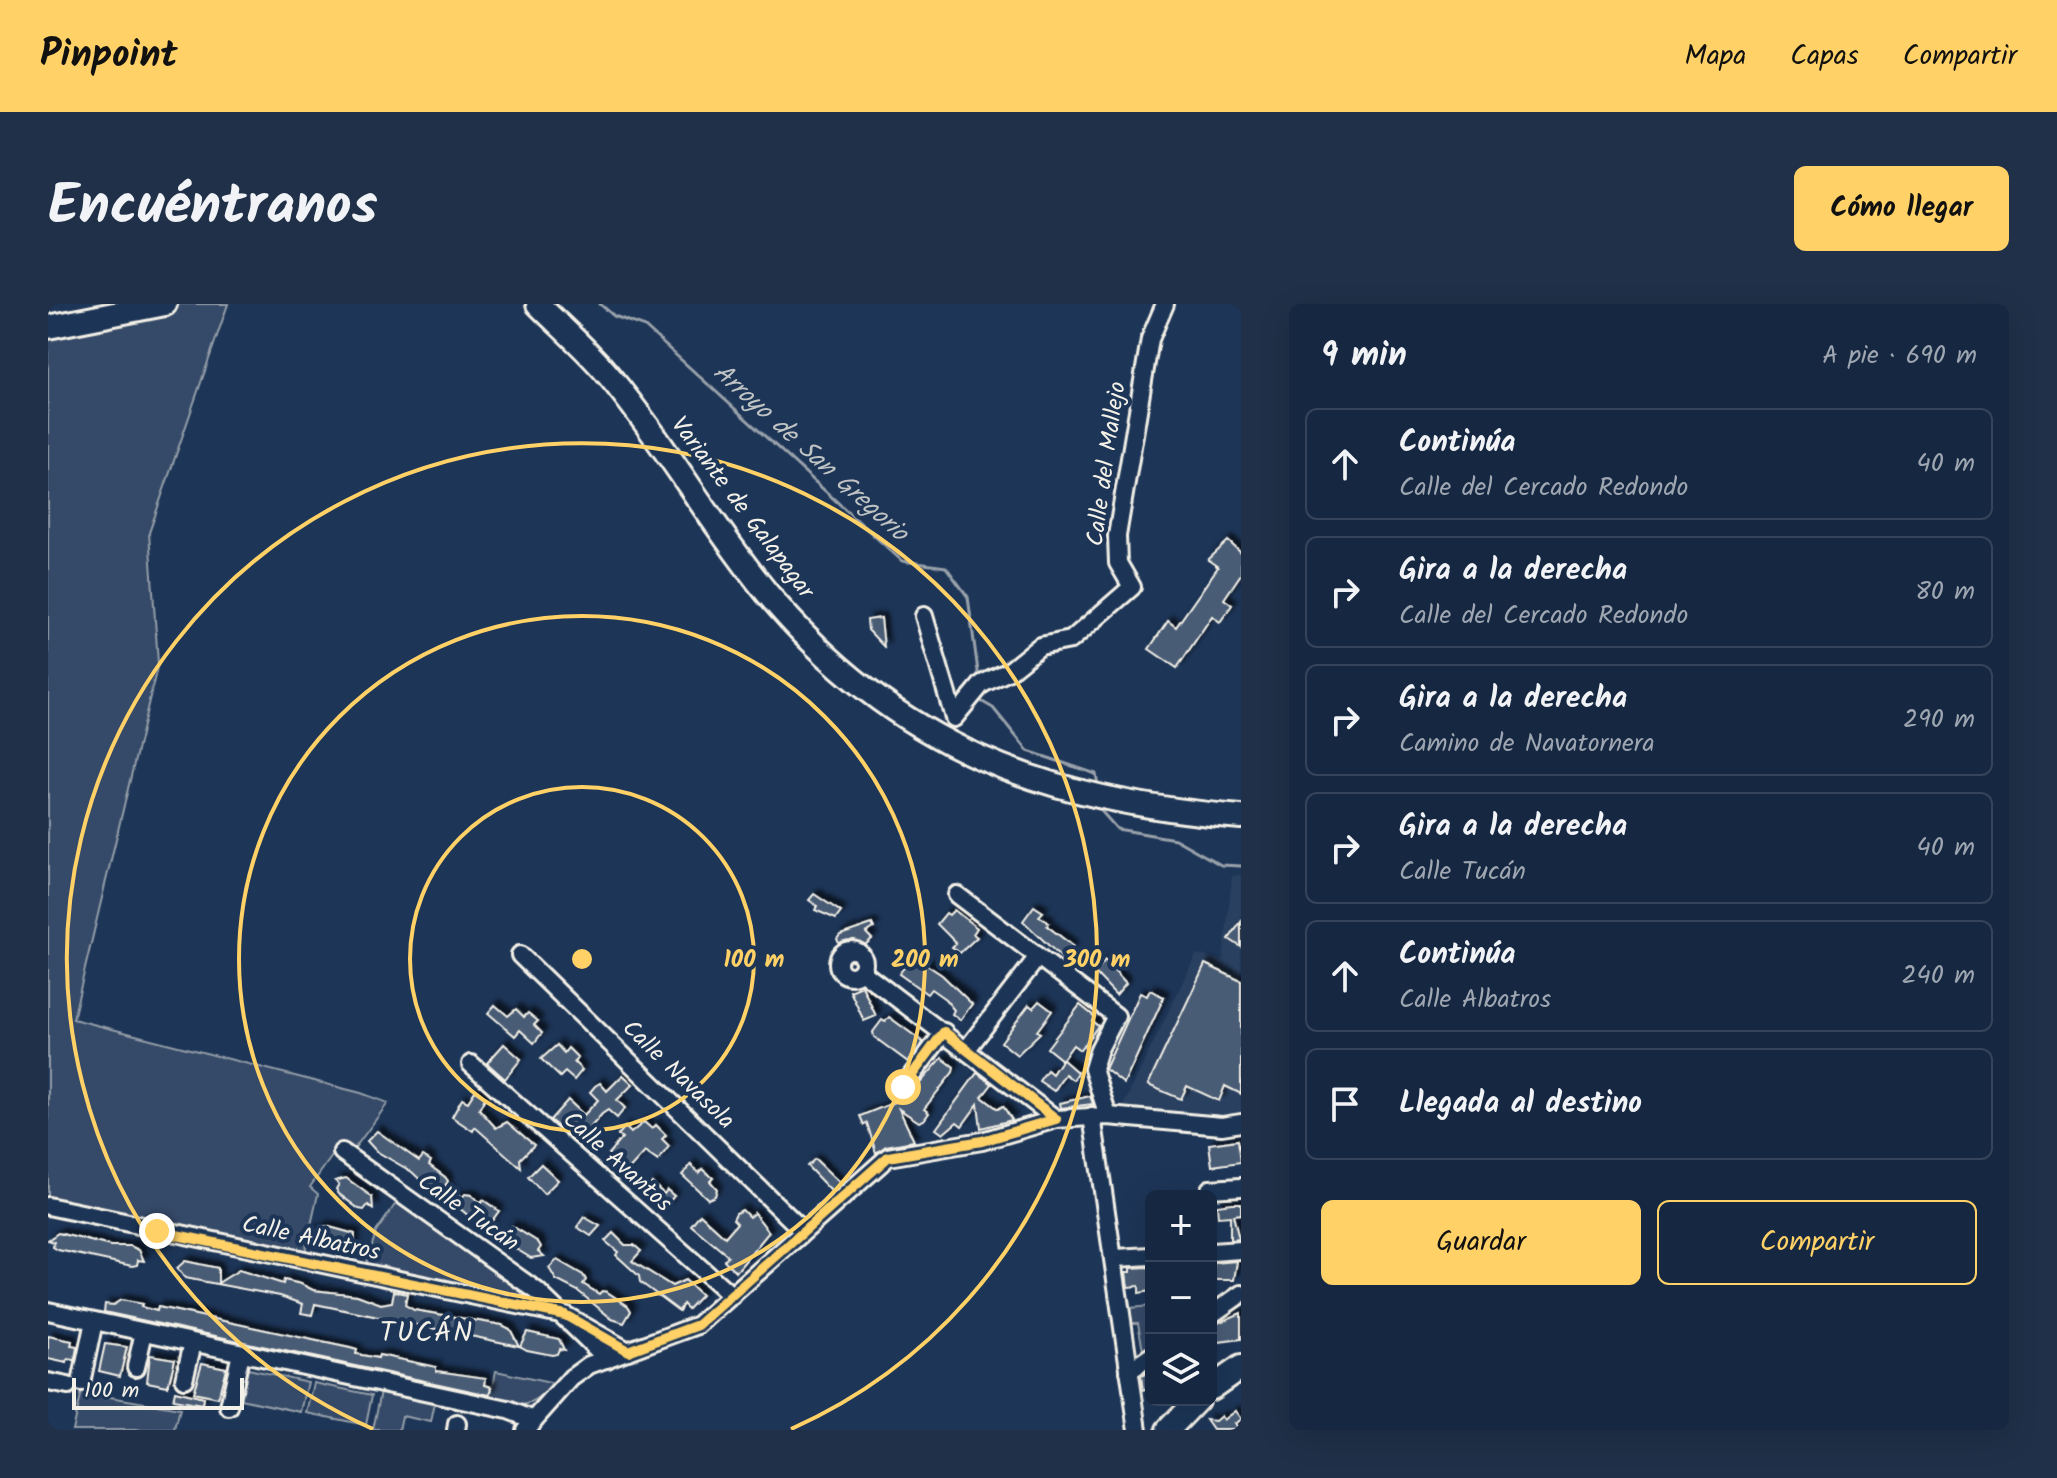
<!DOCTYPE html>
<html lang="es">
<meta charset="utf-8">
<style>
:root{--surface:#162841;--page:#1f3048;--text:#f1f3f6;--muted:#9ea6b1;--line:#35445a;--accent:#ffd166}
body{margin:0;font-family:Kalam,sans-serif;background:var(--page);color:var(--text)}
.controls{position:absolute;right:24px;bottom:24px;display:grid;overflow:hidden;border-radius:12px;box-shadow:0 8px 32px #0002}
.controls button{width:72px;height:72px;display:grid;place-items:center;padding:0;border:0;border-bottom:2px solid var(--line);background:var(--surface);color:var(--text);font:40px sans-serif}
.scale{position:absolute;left:24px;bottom:20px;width:172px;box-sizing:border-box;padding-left:8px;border:4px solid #f4f1e8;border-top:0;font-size:22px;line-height:28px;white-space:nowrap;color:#f4f1e8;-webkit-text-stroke:6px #1d3557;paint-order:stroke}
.stop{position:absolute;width:24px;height:24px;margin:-18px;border:6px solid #ffd166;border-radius:50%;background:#fff}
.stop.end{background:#ffd166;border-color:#fff;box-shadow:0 2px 8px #0008}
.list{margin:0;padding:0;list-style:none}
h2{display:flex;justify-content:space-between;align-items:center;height:104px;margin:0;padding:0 32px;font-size:34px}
h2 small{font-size:26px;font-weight:400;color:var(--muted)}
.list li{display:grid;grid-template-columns:52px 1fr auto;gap:24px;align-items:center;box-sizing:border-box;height:112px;margin:0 16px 16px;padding:0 16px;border:2px solid var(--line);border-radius:12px}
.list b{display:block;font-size:30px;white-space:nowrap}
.list p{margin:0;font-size:26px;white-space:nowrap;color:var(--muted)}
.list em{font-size:26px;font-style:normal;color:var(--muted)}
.actions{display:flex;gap:16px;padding:24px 32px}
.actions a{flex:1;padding:18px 0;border:2px solid var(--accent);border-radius:12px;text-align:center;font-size:28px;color:var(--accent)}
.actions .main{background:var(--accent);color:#111}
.icon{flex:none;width:44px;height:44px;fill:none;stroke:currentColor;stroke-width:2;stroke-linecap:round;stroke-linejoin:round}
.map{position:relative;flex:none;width:1193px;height:1126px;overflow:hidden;border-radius:12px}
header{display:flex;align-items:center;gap:48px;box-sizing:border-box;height:112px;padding:0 40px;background:var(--accent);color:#111}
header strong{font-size:38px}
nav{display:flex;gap:44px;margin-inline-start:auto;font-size:28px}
.intro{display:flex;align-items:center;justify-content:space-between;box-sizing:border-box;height:192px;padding:0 48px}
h1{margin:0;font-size:56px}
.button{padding:20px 36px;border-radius:12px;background:var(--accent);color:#111;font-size:28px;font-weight:700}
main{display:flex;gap:48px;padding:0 48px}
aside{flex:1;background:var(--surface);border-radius:12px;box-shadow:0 8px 32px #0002}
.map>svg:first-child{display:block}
</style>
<header>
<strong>Pinpoint</strong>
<nav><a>Mapa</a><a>Capas</a><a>Compartir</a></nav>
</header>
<div class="intro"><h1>Encuéntranos</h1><a class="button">Cómo llegar</a></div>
<main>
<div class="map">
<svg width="1193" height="1126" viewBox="0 0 1193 1126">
<defs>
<filter id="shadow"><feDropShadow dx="5" dy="-5" stdDeviation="2" flood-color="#0009"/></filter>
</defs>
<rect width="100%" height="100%" fill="#1d3557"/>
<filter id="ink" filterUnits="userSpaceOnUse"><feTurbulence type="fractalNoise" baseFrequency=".0125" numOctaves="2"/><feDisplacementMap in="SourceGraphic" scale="16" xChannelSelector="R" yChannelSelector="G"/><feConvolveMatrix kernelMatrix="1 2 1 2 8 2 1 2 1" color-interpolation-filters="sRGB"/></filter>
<g filter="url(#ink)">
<!-- built -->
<polygon fill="#2a4060" points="1193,571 1193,810 1173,813 1074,804 1148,650 1175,657 1184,572"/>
<!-- green -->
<g fill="#354a67" stroke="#949ea8" stroke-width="2">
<polygon points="129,0 180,0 101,229 110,359 25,715 313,789 340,799 306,845 294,838 262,883 270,890 257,948 0,893 0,32"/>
<polygon points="349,898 484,994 482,996 318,961 328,928"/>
<polygon points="1103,1002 1103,1013 1098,1016 1103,1023 1103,1040 1095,1046 1090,1019 1084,1019 1082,1004"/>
<polygon points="200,1065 260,1078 253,1108 193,1095"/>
<path d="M448,1067L507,1080C483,1106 475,1103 442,1095Z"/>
<polygon points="266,1079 324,1091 318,1121 259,1109"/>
<polygon points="333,1087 387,1099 383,1118 354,1112 351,1126 325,1126"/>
<polygon points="33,1088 132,1105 127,1126 24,1126"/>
</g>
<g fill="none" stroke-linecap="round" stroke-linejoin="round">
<!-- stream -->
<g stroke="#9aa2ab" stroke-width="3">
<polyline points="552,0 566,12 597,23 854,257 898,263 920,293 931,375"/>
<polyline points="931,396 945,404 980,447 1048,470 1050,481"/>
<polyline points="1054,508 1069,525 1127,535 1173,561 1193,562"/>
</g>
</g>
<!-- building -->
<g fill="#485b74" stroke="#f4f1e8" stroke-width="2" filter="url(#shadow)">
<polygon points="1180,237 1193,249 1193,270 1176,295 1184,301 1172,318 1164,312 1129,364 1101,345 1120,317 1128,323 1170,263 1160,256"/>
<polygon points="833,314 836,343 820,326 819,316"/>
<polygon points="766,590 793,608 788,615 767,606 769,602 761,596"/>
<polygon points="986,602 995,608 991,612 1001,619 999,622 1025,642 1015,655 975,617"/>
<polygon points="906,606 929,624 925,630 929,633 912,649 904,643 908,639 889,620 898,609 901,611"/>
<polygon points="1193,618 1193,643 1181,635"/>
<polygon points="824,620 826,624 818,629 824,635 817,641 806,636 793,644 789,635 792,631"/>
<polygon points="865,652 894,671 924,700 912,716 904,710 906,706 897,695 883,685 879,690 851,670"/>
<polygon points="1057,656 1078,679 1068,691 1047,669"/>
<polygon points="1157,660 1193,677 1193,790 1177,782 1171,797 1139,782 1133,795 1100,781"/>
<polygon points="814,682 828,712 816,717 802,687"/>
<polygon points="1102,686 1116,693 1076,780 1057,765 1092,689 1099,692"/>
<polygon points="991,697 1004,707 989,727 992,729 969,751 953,738 981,701 985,704"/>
<polygon points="447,701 460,712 468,705 476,713 480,709 490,717 486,721 494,729 486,739 472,726 467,732 440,709"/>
<polygon points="1032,701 1047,713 1044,717 1050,722 1032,746 1025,741 1014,756 999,744"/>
<polygon points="841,713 875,738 860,758 826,733 825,728 834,716 837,718"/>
<polygon points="456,740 473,755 457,775 439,759"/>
<polygon points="509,741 516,749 520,744 530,754 526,758 534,766 526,776 517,768 512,773 493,755"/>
<polygon points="894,754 906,763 905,768 876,805 881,809 876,816 871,818 851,805 866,837 838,842 828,849 819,819 816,821 812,812 860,793"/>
<polygon points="1014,755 1030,769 1025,776 1017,770 1006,787 991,777 999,766 1004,770"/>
<polygon points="929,769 944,780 934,793 950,805 955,802 964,816 933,824 930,800 914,822 909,818 895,830 888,825"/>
<polygon points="575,771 585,780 569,796 577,804 569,814 560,806 554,810 529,839 502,816 520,796 536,811 550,796 542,788 547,782 552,779 559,787"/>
<polygon points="427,787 437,794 431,805 448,824 459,818 486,841 472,855 473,864 427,823 425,827 404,813 414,795 420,798"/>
<polygon points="1042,792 1045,800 1013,804 1012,799"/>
<polygon points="596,818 604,825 608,821 618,831 614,835 621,842 610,857 597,848 577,870 566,862 569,858 560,850 574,834 570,831 577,823 583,829"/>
<polygon points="329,827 371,857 375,852 383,857 381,861 397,873 400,877 397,882 404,886 390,889 382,885 364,868 328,847 319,837"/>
<polygon points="1190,836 1193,858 1164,862 1161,840"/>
<polygon points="767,855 793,880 784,888 759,862"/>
<polygon points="493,860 510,876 496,890 480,873"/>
<polygon points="643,861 651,869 655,865 665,874 662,877 669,885 667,892 660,895 634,871"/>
<polygon points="298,874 324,893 325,905 320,901 316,906 311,905 291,890 288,885 291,880 287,877"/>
<polygon points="604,879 616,890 619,886 626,892 613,908 595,890"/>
<polygon points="408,890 414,894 417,890 423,891 433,899 435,896 451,907 441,921 428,918 410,903"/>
<polygon points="1184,899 1193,899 1193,910 1185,911 1191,935 1182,936 1182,912 1170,913 1169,901"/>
<polygon points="694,906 701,913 706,909 721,928 688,968 676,956 680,952 643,921 652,910 677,933 689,919 685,915 688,909"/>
<polygon points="536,913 552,922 543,932 529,923"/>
<polygon points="278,922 307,930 306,944 293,945 271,938 264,926 271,928 272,923"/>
<polygon points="464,922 490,938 493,943 490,947 496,952 483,954 463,942 456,930"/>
<polygon points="10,929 62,942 82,942 91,946 96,957 90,956 89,961 84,962 10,946 5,943 6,938 0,936"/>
<polygon points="565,929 577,941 586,941 593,947 584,957 624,982 637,976 653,991 640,1005 635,1000 631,1007 592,978 591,972 568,951 570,948 557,937"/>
<polygon points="509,956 535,971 538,976 535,980 551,990 554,987 559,988 580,1002 583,1007 576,1019 564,1015 530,987 508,976 501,964"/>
<polygon points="137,957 170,964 170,979 191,966 235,980 236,976 253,980 265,986 309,991 333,1000 344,998 346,987 359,990 357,1001 366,1006 454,1021 462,1025 471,1042 267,1000 264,1011 253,1009 255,1000 232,992 137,974 129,964"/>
<polygon points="1189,957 1186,976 1163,976 1166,959"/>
<polygon points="1100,963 1103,966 1103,987 1091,989 1091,982 1080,983 1078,968 1083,968 1083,964"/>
<polygon points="73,996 94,1000 93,1003 109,1007 110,1003 302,1044 309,1046 308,1050 330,1054 331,1051 388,1063 388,1067 438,1074 437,1081 444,1083 442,1091 56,1008 57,1000 65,1001"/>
<polygon points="1193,1009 1193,1035 1163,1039 1163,1022"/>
<polygon points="479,1028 511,1035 516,1046 511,1045 509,1050 504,1051 479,1046 472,1042"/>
<polygon points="0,1032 24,1037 23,1042 29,1043 27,1056 20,1055 19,1059 0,1055"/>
<polygon points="57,1040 79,1043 72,1072 51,1067"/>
<polygon points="102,1051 127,1055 120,1082 99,1078"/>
<polygon points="154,1059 178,1064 170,1094 145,1089"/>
<polygon points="1103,1067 1103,1084 1095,1086 1093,1072"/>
<polygon points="127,1087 155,1094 154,1101 125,1096"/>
<polygon points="1187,1107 1193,1115 1186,1120 1191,1126 1165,1126 1158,1116 1167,1117 1173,1112 1175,1116"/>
</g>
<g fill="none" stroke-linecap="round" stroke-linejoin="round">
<!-- minor casing -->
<g stroke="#f4f1e8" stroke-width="22">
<g id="minor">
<polyline points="876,312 906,414 934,380 961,367 992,342 1023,336 1084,283 1070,259 1069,232 1102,35 1117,0"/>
<polyline points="909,591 1068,712 1051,745 1045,765 1060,812"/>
<circle cx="803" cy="659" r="13"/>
<polyline points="472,651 754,926"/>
<polyline points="813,667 1008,815"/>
<polyline points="919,745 989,654"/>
<polyline points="423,760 684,992"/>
<polyline points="855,783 896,728"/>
<polyline points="1044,812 1090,1126"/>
<polyline points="294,848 489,987 559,1055"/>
<polyline points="1162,885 1193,883"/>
<polyline points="0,902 517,1011 580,1047"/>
<polyline points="1163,948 1193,946"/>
<polyline points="1068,954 1103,952"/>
<polyline points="0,1007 460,1106 486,1116"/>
<polyline points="1163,1011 1193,990"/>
<polyline points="88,1063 96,1028"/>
<polyline points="1081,1067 1103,1052"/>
<polyline points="136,1075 145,1039"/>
<polyline points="0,1078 20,1082"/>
<polyline points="33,1079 46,1017"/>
<polyline points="181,1103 193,1049"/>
<polyline points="408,1126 409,1120"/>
<polyline points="477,1126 523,1074 541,1061 650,1021 840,853 934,837 1008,815 1060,812 1174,822 1193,819"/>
</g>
</g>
<!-- major casing -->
<g stroke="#f4f1e8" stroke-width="28">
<g id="major">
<path d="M490,0C514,24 541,47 562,73C619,142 663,221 719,289C848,444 998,497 1193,513"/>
<polyline points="0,23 117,0"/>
<polyline points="1163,1084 1193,1063"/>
<polyline points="1120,1126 1149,1096"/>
</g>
</g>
<!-- minor -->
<use href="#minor" stroke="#1d3557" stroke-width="16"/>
<!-- major -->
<use href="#major" stroke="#1d3557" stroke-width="22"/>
</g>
</g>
<g fill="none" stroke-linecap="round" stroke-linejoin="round" filter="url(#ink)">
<!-- route -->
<polyline stroke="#ffd166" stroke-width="10" points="109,927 517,1011 580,1047 650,1021 840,853 934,837 1008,815 896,728 855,783"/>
</g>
<!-- distance rings -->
<g fill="none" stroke="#ffd166" stroke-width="4">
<circle cx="534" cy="655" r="172"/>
<circle cx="534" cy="655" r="343"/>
<path d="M325 1125A515 515 0 1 1 743 1125"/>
</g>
<g text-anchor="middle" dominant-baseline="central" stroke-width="8" stroke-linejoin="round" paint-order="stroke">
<!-- street labels -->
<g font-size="24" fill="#f4f1e8" stroke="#1d3557">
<text transform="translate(1059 160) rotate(-82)">Calle del Mallejo</text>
<text transform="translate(694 204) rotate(53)">Variante de Galapagar</text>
<text transform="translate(630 771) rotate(44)">Calle Navasola</text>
<text transform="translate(569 858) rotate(42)">Calle Avantos</text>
<text transform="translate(420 909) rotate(35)">Calle Tucán</text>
<text transform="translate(263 935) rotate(12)">Calle Albatros</text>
</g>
<!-- water labels -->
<g font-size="26" font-style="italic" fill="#c0c3c4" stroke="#1d3557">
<text transform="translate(762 149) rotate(42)">Arroyo de San Gregorio</text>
</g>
<!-- quarter labels -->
<g font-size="28" letter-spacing="2" fill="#f4f1e8" stroke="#1d3557">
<text x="379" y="1029">TUCÁN</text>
</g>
</g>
<circle cx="534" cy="655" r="12" fill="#ffd166" stroke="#1d3557" stroke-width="4"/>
<g font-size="24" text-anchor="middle" font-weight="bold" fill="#ffd166" stroke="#1d3557" stroke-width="8" stroke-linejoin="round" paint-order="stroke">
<text x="706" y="663">100 m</text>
<text x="877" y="663">200 m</text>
<text x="1049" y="663">300 m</text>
</g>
</svg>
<div class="controls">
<button>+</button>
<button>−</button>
<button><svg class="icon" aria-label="layers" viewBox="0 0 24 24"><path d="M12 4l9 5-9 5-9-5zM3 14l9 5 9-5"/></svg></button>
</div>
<div class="scale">100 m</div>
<div class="stop" style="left:855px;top:783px"></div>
<div class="stop end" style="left:109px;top:927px"></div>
</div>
<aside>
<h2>9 min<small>A pie · 690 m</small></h2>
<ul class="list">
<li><svg class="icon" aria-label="ahead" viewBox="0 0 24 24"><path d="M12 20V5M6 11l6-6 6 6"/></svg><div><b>Continúa</b><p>Calle del Cercado Redondo</p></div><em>40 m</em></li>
<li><svg class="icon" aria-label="right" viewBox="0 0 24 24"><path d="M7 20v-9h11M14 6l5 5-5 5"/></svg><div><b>Gira a la derecha</b><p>Calle del Cercado Redondo</p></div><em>80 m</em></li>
<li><svg class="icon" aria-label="right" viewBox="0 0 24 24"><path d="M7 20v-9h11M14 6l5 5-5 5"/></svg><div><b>Gira a la derecha</b><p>Camino de Navatornera</p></div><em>290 m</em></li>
<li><svg class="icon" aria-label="right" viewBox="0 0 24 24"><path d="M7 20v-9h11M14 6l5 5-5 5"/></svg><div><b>Gira a la derecha</b><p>Calle Tucán</p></div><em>40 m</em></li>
<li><svg class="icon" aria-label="ahead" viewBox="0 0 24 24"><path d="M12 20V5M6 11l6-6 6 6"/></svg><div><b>Continúa</b><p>Calle Albatros</p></div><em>240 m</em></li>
<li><svg class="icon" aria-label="arrive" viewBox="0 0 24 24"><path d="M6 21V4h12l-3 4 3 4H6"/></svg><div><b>Llegada al destino</b></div></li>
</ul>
<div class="actions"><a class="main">Guardar</a><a>Compartir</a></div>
</aside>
</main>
